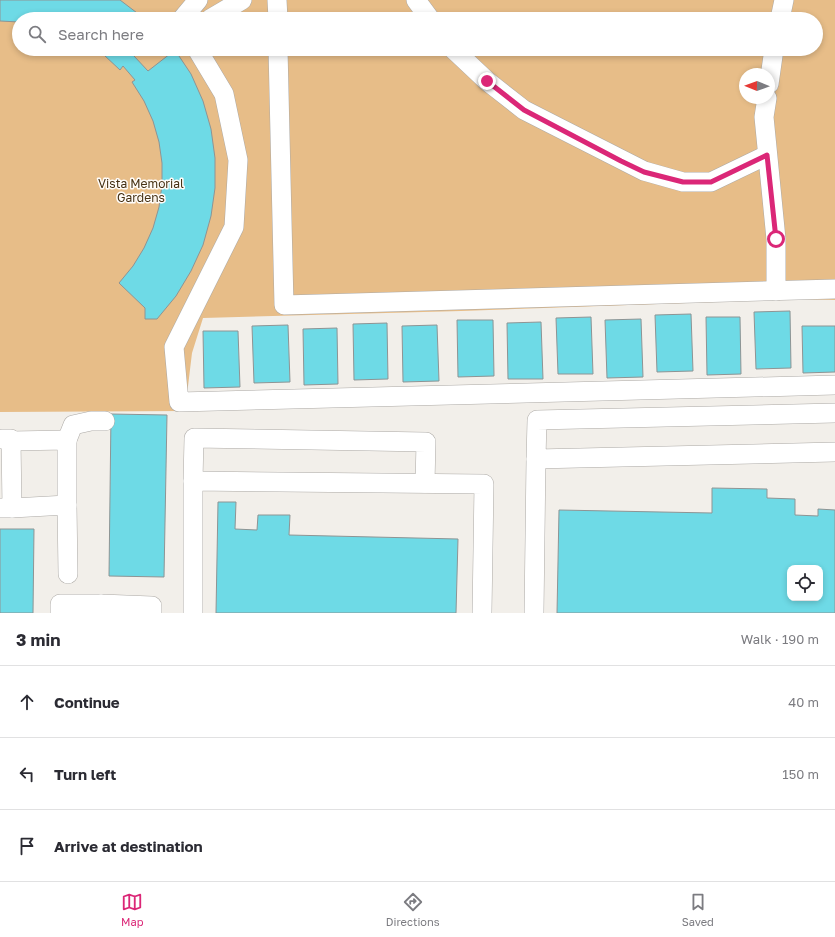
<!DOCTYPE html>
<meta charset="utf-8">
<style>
:root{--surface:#fff;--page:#f7f7f7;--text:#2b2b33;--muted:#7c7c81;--line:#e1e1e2;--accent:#db2777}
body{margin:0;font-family:"Golos Text",sans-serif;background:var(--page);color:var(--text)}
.controls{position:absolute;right:12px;bottom:12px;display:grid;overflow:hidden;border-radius:8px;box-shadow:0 2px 6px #0003}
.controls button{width:36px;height:36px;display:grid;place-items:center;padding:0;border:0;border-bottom:1px solid var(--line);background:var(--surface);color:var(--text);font:20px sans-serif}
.compass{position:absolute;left:739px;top:68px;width:36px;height:36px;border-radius:50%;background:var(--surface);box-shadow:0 2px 6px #0003;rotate:271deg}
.stop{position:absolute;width:12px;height:12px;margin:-9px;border:3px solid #db2777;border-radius:50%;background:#fff}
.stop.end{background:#db2777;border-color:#fff;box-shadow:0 1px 4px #0008}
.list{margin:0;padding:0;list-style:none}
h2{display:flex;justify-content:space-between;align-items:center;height:52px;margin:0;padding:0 16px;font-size:17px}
h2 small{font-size:13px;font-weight:400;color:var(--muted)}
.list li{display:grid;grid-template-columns:26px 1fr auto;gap:12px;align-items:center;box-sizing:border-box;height:72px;padding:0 16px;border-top:1px solid var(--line)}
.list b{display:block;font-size:15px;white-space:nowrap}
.list em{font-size:13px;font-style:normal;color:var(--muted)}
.icon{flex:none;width:22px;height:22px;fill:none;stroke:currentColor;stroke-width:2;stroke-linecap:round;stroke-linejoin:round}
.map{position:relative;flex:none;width:835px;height:613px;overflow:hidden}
.search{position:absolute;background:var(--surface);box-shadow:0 2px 6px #0003;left:12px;right:12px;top:12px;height:44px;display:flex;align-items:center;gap:10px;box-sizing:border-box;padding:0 14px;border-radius:22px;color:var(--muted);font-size:15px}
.sheet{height:268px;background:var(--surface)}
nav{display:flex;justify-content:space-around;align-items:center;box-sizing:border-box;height:56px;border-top:1px solid var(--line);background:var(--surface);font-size:11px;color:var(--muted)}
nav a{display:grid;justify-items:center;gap:2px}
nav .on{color:var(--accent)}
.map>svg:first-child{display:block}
</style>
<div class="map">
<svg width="835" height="613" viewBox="0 0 835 613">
<rect width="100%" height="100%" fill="#f2efea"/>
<!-- green -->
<path fill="#e7bd88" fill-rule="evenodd" d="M0,0H835V300L798,299L461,311L203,318L192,353L185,411L0,412ZM19,19H816V49H19ZM745,74H769V98H745Z"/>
<!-- building -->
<g fill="#6edae6" stroke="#8e9494" fill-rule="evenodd">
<polygon points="0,0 120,0 145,19 19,19 19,22 0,21"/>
<polygon points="96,49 142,49 134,56 148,71 175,50 191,74 203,101 211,129 215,158 215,188 211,216 203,245 191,271 176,296 157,319 145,319 145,308 119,283 133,266 144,248 153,228 159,207 162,185 162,163 159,142 153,121 144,101 132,82 135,80 123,66 120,70 104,55"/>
<polygon points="790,311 791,368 756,369 754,312"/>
<polygon points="691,314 693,371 657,372 655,315"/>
<polygon points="591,317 593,374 558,374 556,318"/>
<polygon points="706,317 740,317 741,374 707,375"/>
<polygon points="641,319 643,377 607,378 605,320"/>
<polygon points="457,320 493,320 494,376 458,377"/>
<polygon points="541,322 543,379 508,379 507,323"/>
<polygon points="387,323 388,379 354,380 353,324"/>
<polygon points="288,325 290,382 254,383 252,326"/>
<polygon points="437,325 439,381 403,382 402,326"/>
<polygon points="802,326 835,326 835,372 803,373"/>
<polygon points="337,328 338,384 304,385 303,329"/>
<polygon points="203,331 238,331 240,387 204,388"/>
<polygon points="111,414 167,415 164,577 109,576"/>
<path d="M712,488L767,489V498L795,499V515L818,516V509L835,510V613H557L559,510L712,513ZM790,568H820V598H790Z"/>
<polygon points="218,502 236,502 235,529 257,530 258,515 290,515 289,535 458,539 456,613 216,613"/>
<polygon points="0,529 34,529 33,613 0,613"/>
</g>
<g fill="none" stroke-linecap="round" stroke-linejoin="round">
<!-- minor casing -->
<g stroke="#aca9a5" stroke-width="20">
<g id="minor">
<polyline points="277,0 278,19"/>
<polyline points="416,0 430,19"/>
<polyline points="182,19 198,0"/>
<polyline points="210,19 242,0"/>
<polyline points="780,19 784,0"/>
<polyline points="197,49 224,94 238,160 234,227 174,347 179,402 835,385"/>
<polyline points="278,49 284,305 835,289"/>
<polyline points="453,49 487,81 524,110 644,171 683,182 711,182 767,155"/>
<polyline points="769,84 774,49"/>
<polyline points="767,98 764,117 776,239 776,291"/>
<polyline points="835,413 537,420 536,459 835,452"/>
<polyline points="67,440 73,425 91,421 105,421"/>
<polyline points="11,441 67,440 67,505"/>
<polyline points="193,481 194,438 426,442 425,483"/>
<polyline points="0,508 12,508 11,439 2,439"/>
<polyline points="12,508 67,505 68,574"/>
<polyline points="60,613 60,604 101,604"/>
<polyline points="101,613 101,604 152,606 152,613"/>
<polyline points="193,613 193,481 484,484 482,613"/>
<polyline points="534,613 536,459"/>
</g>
</g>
<!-- minor -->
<use href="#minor" stroke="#fff" stroke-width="19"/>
</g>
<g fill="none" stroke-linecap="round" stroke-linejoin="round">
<!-- route -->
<polyline stroke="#db2777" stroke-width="5" points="487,81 524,110 621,161 644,172 683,182 711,182 767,155 776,239"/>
</g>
<g text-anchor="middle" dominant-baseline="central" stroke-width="3" stroke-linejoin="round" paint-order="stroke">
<!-- park labels -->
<g font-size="12" fill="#463114" stroke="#fffcf9">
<text x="141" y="183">Vista Memorial<tspan x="141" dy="14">Gardens</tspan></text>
</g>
</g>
</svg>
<div class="controls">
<button><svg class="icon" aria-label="locate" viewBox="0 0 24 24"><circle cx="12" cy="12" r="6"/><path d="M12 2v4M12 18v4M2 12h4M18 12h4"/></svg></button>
</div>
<svg class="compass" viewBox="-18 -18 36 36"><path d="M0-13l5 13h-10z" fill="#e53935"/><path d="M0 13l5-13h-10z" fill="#7c7c81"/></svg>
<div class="stop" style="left:776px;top:239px"></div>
<div class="stop end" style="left:487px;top:81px"></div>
<div class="search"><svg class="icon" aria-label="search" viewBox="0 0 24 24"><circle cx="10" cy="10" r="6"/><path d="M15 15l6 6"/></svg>Search here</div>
</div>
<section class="sheet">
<h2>3 min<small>Walk · 190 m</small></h2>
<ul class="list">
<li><svg class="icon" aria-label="ahead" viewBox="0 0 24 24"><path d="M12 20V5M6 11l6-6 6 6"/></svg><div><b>Continue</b></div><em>40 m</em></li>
<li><svg class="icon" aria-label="left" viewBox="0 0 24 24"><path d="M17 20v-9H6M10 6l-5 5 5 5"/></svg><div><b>Turn left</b></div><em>150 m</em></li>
<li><svg class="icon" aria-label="arrive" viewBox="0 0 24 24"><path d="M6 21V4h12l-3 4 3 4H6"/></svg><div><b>Arrive at destination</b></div></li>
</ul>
</section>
<nav>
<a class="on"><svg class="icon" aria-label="map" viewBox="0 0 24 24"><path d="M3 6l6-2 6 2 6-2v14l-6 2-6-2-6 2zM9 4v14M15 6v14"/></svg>Map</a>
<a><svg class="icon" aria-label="directions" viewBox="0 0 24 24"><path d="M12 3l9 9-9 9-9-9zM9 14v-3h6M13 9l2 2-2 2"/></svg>Directions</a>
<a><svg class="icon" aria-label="saved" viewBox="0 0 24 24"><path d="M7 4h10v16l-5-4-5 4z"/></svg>Saved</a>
</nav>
